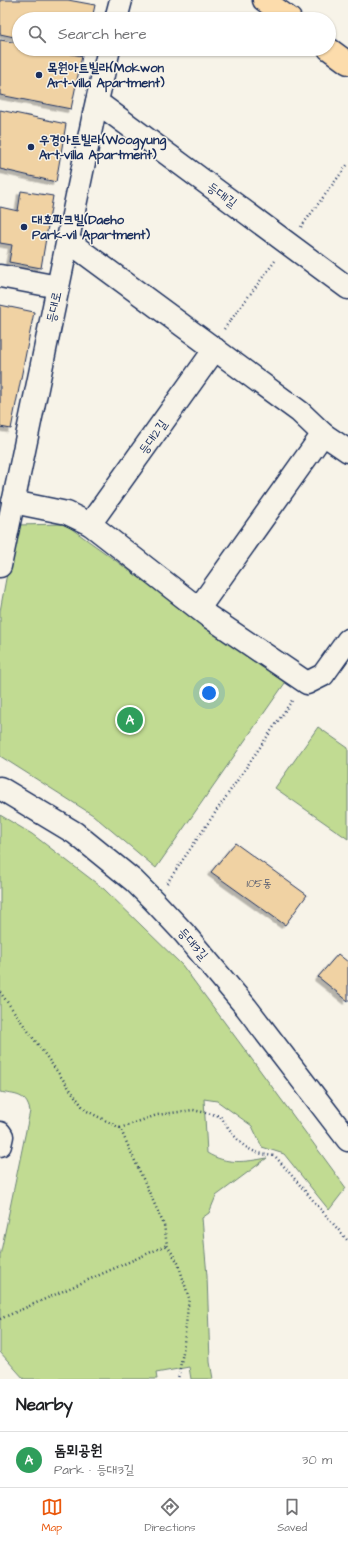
<!DOCTYPE html>
<meta charset="utf-8">
<style>
:root{--surface:#fff;--page:#f2f2f2;--text:#202124;--muted:#757577;--line:#e0e0e0;--accent:#ea580c}
body{margin:0;font-family:"Architects Daughter","Poor Story",sans-serif;background:var(--page);color:var(--text)}
.you{position:absolute;left:209px;top:693px;width:14px;height:14px;margin:-10px;border:3px solid #fff;border-radius:50%;background:#1a73e8;box-shadow:0 0 0 6px #1a73e833}
.badge{display:grid;place-items:center;width:26px;height:26px;border-radius:50%;background:var(--accent);color:#fff;font-size:13px;font-weight:700}
.pin{position:absolute;translate:-50% -50%;border:2px solid #fff;box-shadow:0 1px 4px #0006}
.list{margin:0;padding:0;list-style:none}
h2{display:flex;justify-content:space-between;align-items:center;height:52px;margin:0;padding:0 16px;font-size:17px}
h2 small{font-size:13px;font-weight:400;color:var(--muted)}
.list li{display:grid;grid-template-columns:26px 1fr auto;gap:12px;align-items:center;box-sizing:border-box;height:56px;padding:0 16px;border-top:1px solid var(--line)}
.list b{display:block;font-size:15px;white-space:nowrap}
.list p{margin:0;font-size:13px;white-space:nowrap;color:var(--muted)}
.list em{font-size:13px;font-style:normal;color:var(--muted)}
.icon{flex:none;width:22px;height:22px;fill:none;stroke:currentColor;stroke-width:2;stroke-linecap:round;stroke-linejoin:round}
.map{position:relative;flex:none;width:348px;height:1379px;overflow:hidden}
.search{position:absolute;background:var(--surface);box-shadow:0 1px 3px #0004;left:12px;right:12px;top:12px;height:44px;display:flex;align-items:center;gap:10px;box-sizing:border-box;padding:0 14px;border-radius:22px;color:var(--muted);font-size:15px}
.sheet{height:108px;background:var(--surface)}
nav{display:flex;justify-content:space-around;align-items:center;box-sizing:border-box;height:56px;border-top:1px solid var(--line);background:var(--surface);font-size:11px;color:var(--muted)}
nav a{display:grid;justify-items:center;gap:2px}
nav .on{color:var(--accent)}
.map>svg:first-child{display:block}
</style>
<div class="map">
<svg width="348" height="1379" viewBox="0 0 348 1379">
<defs>
<filter id="shadow"><feDropShadow dx="-3.5" dy="3.5" stdDeviation="0" flood-color="#0004"/></filter>
</defs>
<rect width="100%" height="100%" fill="#f7f3e8"/>
<filter id="ink" filterUnits="userSpaceOnUse"><feTurbulence type="fractalNoise" baseFrequency=".025" numOctaves="2"/><feDisplacementMap in="SourceGraphic" scale="8" xChannelSelector="R" yChannelSelector="G"/><feConvolveMatrix kernelMatrix="1 2 1 2 8 2 1 2 1" color-interpolation-filters="sRGB"/></filter>
<g filter="url(#ink)">
<!-- green -->
<g fill="#c1db92" stroke="#6e8578">
<polygon points="65,524 285,683 156,868 93,815 0,756 0,611 16,525"/>
<polygon points="318,727 348,748 348,839 275,788"/>
<path d="M0,815L32,834L104,889L182,965L248,1054L346,1188L329,1210L284,1154L262,1147L252,1126L217,1101L204,1099L207,1153C227,1165 245,1162 267,1158L216,1196L209,1213L202,1218L207,1276L210,1362L213,1379H191L189,1367L156,1373L157,1379H24L0,1352V1256L30,1111C26,1093 15,1095 0,1092Z"/>
</g>
<!-- building -->
<g fill="#f0d2a3" stroke="#1b2f5e" filter="url(#shadow)">
<polygon points="0,0 68,0 95,5 92,19 19,19 19,38 0,34"/>
<polygon points="0,40 19,43 19,49 47,49 82,56 71,109 0,95"/>
<polygon points="0,110 66,124 56,182 0,169"/>
<polygon points="21,191 53,196 41,268 9,262 12,245 0,243 0,207 18,211"/>
<polygon points="0,305 34,312 11,429 0,427"/>
<polygon points="235,843 307,895 285,925 211,872"/>
<polygon points="338,954 348,962 348,1001 318,977"/>
</g>
<g fill="none" stroke-linecap="round" stroke-linejoin="round">
<!-- minor casing -->
<g stroke="#1b2f5e" stroke-width="25">
<g id="minor">
<polyline points="116,19 121,0"/>
<polyline points="97,102 348,288"/>
<polyline points="68,241 300,412 323,434 348,451"/>
<polyline points="0,276 58,287"/>
<polyline points="13,502 67,513 90,524 208,616 307,683 323,675 348,640"/>
<polyline points="90,524 215,349"/>
<polyline points="0,566 94,114 109,49"/>
<polyline points="199,608 323,434"/>
<polyline points="0,788 75,833 134,881 154,901 184,933 246,1007 348,1140"/>
<polyline points="0,1133 2,1136 0,1145"/>
</g>
</g>
<!-- major casing -->
<g stroke="#1b2f5e" stroke-width="25">
<g id="major">
<polyline points="264,0 290,19"/>
<polyline points="329,49 348,63"/>
</g>
</g>
<!-- path -->
<g stroke="#1b2f5e" stroke-width="2.5" stroke-dasharray="1 3" stroke-linecap="butt">
<polyline points="301,227 348,164"/>
<polyline points="224,329 275,261"/>
<polyline points="167,883 293,699"/>
<polyline points="0,992 85,1110 120,1128 164,1225 167,1245 178,1263 189,1298 183,1352 178,1379"/>
<path d="M120,1128L157,1115L193,1110L220,1116C237,1140 243,1153 275,1156L348,1241"/>
<polyline points="0,1319 167,1245"/>
</g>
<!-- minor -->
<use href="#minor" stroke="#f7f3e8" stroke-width="22"/>
<!-- major -->
<use href="#major" stroke="#fcdcac" stroke-width="22"/>
</g>
</g>
<!-- markers -->
<g fill="#1b2f5e" stroke="#f7f3e8" stroke-width="1.5">
<circle cx="39" cy="75" r="4"/>
<circle cx="31" cy="147" r="4"/>
<circle cx="24" cy="227" r="4"/>
</g>
<g text-anchor="middle" dominant-baseline="central" stroke-width="3" stroke-linejoin="round" paint-order="stroke">
<!-- number labels -->
<g font-size="11" fill="#50586f">
<text x="259" y="883">105동</text>
</g>
<!-- poi labels -->
<g font-size="13" font-weight="bold" fill="#1b2f5e" stroke="#f7f3e8" text-anchor="start">
<text x="47" y="68">목원아트빌라(Mokwon<tspan x="47" dy="15">Art-villa Apartment)</tspan></text>
<text x="39" y="140">우경아트빌라(Woogyung<tspan x="39" dy="15">Art-villa Apartment)</tspan></text>
<text x="32" y="220">대호파크빌(Daeho<tspan x="32" dy="15">Park-vil Apartment)</tspan></text>
</g>
<!-- street labels -->
<g font-size="13" fill="#1b2f5e" stroke="#f7f3e8">
<text transform="translate(222 195) rotate(36)">등대1길</text>
<text transform="translate(54 307) rotate(-78)">등대로</text>
<text transform="translate(153 437) rotate(-55)">등대2길</text>
<text transform="translate(193 944) rotate(49)">등대3길</text>
</g>
</g>
</svg>
<div class="you"></div>
<div class="pin badge" style="left:130px;top:720px;background:#2e9e5b">A</div>
<div class="search"><svg class="icon" aria-label="search" viewBox="0 0 24 24"><circle cx="10" cy="10" r="6"/><path d="M15 15l6 6"/></svg>Search here</div>
</div>
<section class="sheet">
<h2>Nearby<small></small></h2>
<ul class="list">
<li><span class="badge" style="background:#2e9e5b">A</span><div><b>돔뫼공원</b><p>Park · 등대3길</p></div><em>30 m</em></li>
</ul>
</section>
<nav>
<a class="on"><svg class="icon" aria-label="map" viewBox="0 0 24 24"><path d="M3 6l6-2 6 2 6-2v14l-6 2-6-2-6 2zM9 4v14M15 6v14"/></svg>Map</a>
<a><svg class="icon" aria-label="directions" viewBox="0 0 24 24"><path d="M12 3l9 9-9 9-9-9zM9 14v-3h6M13 9l2 2-2 2"/></svg>Directions</a>
<a><svg class="icon" aria-label="saved" viewBox="0 0 24 24"><path d="M7 4h10v16l-5-4-5 4z"/></svg>Saved</a>
</nav>
